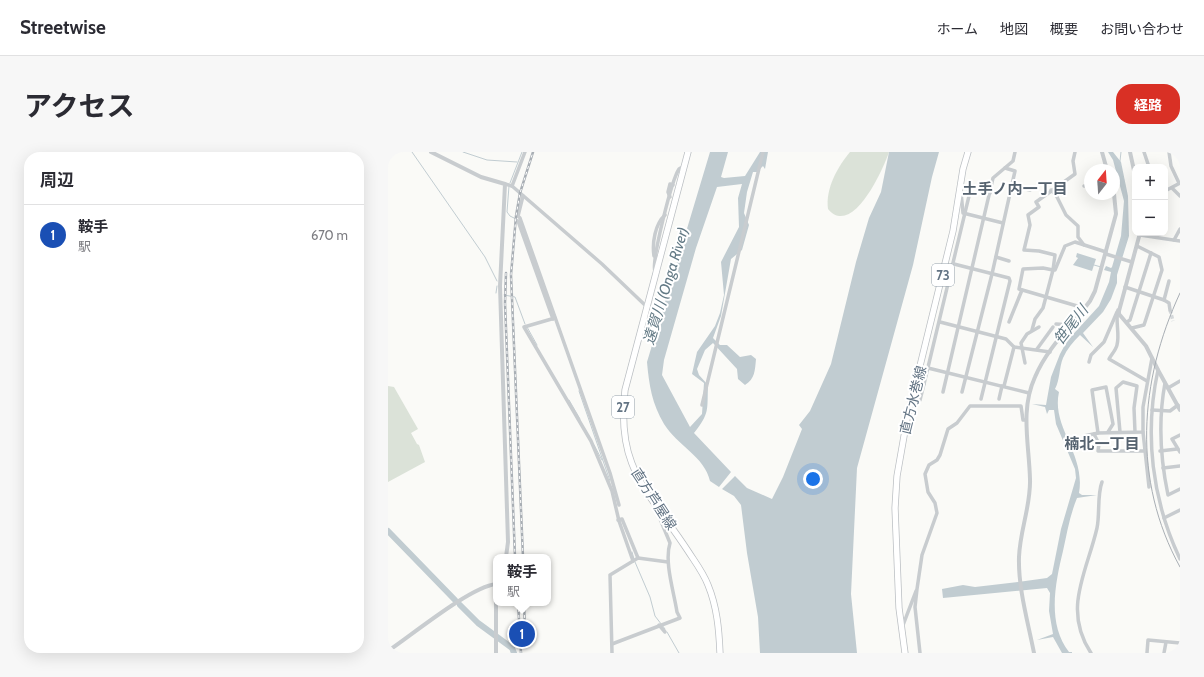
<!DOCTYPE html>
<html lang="ja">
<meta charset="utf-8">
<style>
:root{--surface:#fff;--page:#f7f7f7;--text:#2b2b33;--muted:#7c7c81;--line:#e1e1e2;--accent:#d93025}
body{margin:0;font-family:Cabin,"Noto Sans JP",sans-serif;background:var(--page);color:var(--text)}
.controls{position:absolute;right:12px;top:12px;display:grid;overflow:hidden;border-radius:8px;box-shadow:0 4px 16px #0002}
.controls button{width:36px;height:36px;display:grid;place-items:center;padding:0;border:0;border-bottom:1px solid var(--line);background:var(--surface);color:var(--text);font:20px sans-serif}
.compass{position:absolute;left:696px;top:12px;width:36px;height:36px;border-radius:50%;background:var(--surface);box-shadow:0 4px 16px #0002;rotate:17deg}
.you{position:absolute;left:425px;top:327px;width:14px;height:14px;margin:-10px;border:3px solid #fff;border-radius:50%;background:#1a73e8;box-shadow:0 0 0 6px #1a73e833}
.badge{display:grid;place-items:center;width:26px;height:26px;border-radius:50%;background:var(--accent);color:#fff;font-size:13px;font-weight:700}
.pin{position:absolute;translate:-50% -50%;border:2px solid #fff;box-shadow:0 1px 4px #0006}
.popup{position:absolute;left:105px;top:402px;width:58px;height:52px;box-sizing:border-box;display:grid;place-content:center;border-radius:8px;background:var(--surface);filter:drop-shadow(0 1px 3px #0005);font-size:13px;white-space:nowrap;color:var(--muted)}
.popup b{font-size:15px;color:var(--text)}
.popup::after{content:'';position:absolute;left:50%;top:100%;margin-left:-8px;border:8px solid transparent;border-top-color:var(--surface)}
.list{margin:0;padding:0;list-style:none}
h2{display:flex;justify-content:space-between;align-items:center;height:52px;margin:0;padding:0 16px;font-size:17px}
h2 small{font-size:13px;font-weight:400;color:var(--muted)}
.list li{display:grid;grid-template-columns:26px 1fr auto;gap:12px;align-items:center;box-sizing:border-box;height:60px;padding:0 16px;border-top:1px solid var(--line)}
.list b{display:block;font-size:15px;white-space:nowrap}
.list p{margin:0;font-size:13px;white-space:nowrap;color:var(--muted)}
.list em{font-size:13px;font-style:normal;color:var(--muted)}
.map{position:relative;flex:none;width:792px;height:501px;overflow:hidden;border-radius:16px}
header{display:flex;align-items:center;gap:24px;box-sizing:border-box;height:56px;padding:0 20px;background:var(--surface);border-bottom:1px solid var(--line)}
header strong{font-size:19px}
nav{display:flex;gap:22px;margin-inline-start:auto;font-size:14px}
.intro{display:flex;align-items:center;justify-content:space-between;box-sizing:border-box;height:96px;padding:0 24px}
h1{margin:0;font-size:28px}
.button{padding:10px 18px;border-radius:16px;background:var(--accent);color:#fff;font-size:14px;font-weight:700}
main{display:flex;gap:24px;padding:0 24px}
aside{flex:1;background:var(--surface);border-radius:16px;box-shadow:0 4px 16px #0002}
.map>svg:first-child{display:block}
</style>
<header>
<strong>Streetwise</strong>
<nav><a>ホーム</a><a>地図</a><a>概要</a><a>お問い合わせ</a></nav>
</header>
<div class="intro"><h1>アクセス</h1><a class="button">経路</a></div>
<main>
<aside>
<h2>周辺<small></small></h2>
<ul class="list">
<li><span class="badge" style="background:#1a4fb4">1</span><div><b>鞍手</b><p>駅</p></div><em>670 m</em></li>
</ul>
</aside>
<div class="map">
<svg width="792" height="501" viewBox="0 0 792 501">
<rect width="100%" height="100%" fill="#fafaf7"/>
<!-- green -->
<g fill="#dbe2d8">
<path d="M462,0H501C495,18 464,86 440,57C437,37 450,14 462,0Z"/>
<polygon points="0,234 6,235 30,277 23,281 29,292 31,293 37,310 0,330"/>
</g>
<!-- water -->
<g fill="#c1ccd1" fill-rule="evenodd">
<path d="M322,0H340L333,25L336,26L357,24L372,0H380L377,17L375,14L369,20H365L359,40L356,61L361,73L354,98L343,107L333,164L325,186L332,193H339L352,205L363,203L368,207C367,218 367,227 357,233L350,227L349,217L325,191L317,198L309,217L311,223L320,233C319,258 322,261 306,281L343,320L331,335L322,329C317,305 289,293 276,272C264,252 261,233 259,210ZM354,32L350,46L351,75L333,110L336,143L332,161L327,174L309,200L304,222L316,231L314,262L302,275L274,223L276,208L308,96L329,35Z"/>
<polygon points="501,0 551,0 544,25 525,113 469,316 463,442 469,501 372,501 370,465 359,401 353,353 346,344 334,337 347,324 359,336 384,347 395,325 414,277 411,273 422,259 443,212 468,110 481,66 493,40"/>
<path d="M720,0H725L733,10L740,44L741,84L729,123V131L723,147L715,160L695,181L705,195L692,183C685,190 679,197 675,206C671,216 672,228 667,237L671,240C663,275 698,302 691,341L694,343H709L689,346C682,363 679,381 675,399C667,432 659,472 681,500H684V501H674L665,485L649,488L665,482L661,459L662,441L659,436L555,446L554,437L575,433L587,435L630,430L659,426L664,422L673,377L688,326L687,317L668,272L666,258H661L659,262L657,255L644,252L658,253L663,225L672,202L679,189L711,154L721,130L723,120L716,118L718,114L723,116L724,115L733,84L736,49L725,8Z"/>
<polygon points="689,101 708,107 704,119 685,113 690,106 688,105"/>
</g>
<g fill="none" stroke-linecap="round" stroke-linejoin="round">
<!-- stream -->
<g stroke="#c1ccd1" stroke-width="1">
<polyline points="24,0 97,105 109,129"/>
<polyline points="75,0 99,8 129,10"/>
<polyline points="732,9 733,0"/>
<polyline points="122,31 134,0"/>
<polyline points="121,34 119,60 122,64 130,68"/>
<polyline points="706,113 713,115"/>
<polyline points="108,141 109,134"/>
<polyline points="116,143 127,145 137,172"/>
<polyline points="139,175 149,193"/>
<polyline points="191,239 222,329"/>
<polyline points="181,248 192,267"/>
<polyline points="206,293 214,308"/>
<polyline points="244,400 246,407"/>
<polyline points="247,410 262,445 267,464 277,477"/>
<polyline points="279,480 291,501"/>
</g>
<!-- river -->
<g stroke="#c1ccd1" stroke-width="6">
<polyline points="0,379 67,448"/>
<polyline points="72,453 90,471 124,496 126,501"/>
</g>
<!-- minor-tunnel -->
<polyline stroke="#d4d8da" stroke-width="3.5" stroke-dasharray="3.5 2" stroke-linecap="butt" points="782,158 785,169"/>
<!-- primary casing -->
<g stroke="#bbbfc3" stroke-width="7">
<g id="primary">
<path d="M300,0L237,238C228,317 260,338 300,399C307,410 315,420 320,433C329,455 331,477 332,501"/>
<polyline points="517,501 511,456 507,356 509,324 519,267 565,79 575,17 580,0"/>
</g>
</g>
<!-- minor -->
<g stroke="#c8cccf" stroke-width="3.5">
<polyline points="687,0 685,9 687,22 648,50 651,55 640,63 642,73 636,98 651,99 667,103 665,118 655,116 635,117 631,137 696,156"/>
<polyline points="756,0 761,15"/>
<polyline points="781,0 783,14 791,31"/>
<polyline points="117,32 124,34 214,112 259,155"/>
<polyline points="124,34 137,0"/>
<polyline points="624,34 642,38"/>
<polyline points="696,34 702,33"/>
<polyline points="784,36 792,44"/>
<polyline points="591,38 602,41"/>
<polyline points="663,38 668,43 678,63 690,74 690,85 696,93"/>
<polyline points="777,39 792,31"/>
<polyline points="573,40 575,61 615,71"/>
<polyline points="135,44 130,64 132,66 222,321 231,353"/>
<polyline points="282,45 280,40 282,32 285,33"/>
<polyline points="130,69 165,167"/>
<polyline points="752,83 792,89"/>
<polyline points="786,88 792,77"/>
<polyline points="718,102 744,110"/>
<path d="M266,104C264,91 267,72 277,63"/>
<polyline points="608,105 621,109"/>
<polyline points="566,112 621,126 622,129 593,247"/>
<path d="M267,120C263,109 284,27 291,17C292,16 295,15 296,14"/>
<polyline points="737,135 776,148 781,129"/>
<polyline points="776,148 781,151 782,158"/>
<path d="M730,158C727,170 732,182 729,193C728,198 723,203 721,207L759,229"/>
<polyline points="167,166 136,175 203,289 224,339 231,369 245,409"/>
<polyline points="552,170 618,187 626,195 662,200"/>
<polyline points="621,170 634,138"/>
<polyline points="739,170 742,168 763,101"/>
<polyline points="668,172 683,173"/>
<polyline points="744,176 756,173 774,118 771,105 749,94"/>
<polyline points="644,178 647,167 655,156 665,118 667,118 677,94 687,90 718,100"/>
<polyline points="649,197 665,175"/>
<polyline points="701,210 703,203 716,190 729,160"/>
<polyline points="637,211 633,191 639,182 651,175"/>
<polyline points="540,216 641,241"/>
<path d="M770,218C756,282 764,348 792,407"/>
<path d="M777,231C770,269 772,305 780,343L792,337"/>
<polyline points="616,234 626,195"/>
<polyline points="780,236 792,229"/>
<polyline points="555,240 605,26 625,9 627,0"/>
<polyline points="574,240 604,122 627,19 617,16"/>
<polyline points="526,245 533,232 536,232 581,44 580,40"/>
<polyline points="611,247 614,234"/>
<polyline points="532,248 536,232"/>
<polyline points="314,253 375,0"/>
<polyline points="764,258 782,259 790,253"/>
<polyline points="732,280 728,236 735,230 749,234 746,256 747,280"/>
<polyline points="755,280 761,335"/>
<polyline points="710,281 704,238 718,235 725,272 720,280"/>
<polyline points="706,282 711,292 710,299 756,299"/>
<polyline points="792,283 784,287 792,300"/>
<polyline points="696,284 710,281 755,280 755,255 764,206"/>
<polyline points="772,299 789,297"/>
<polyline points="775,316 792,314"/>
<polyline points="776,366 792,358"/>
<polyline points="230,368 234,367 250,406"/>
<polyline points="271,473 277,480"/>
<polyline points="515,473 528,439"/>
<path d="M224,492L292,466L289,460C286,440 276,410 282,391L268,357"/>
<polyline points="224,501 222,423 250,406 280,410"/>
<polyline points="532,501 527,455 529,437 534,403 549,361 547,351 540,340 537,322 541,313 549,308 552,303 560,277 569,271 582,254 633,254 635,268 638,268"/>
<path d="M703,501C674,457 699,420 709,376C712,362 709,343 714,330"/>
<polyline points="759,501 760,488 792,491"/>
<polyline points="776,501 778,490"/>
</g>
<!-- tertiary -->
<g stroke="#c8cccf" stroke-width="4">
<polyline points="43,0 93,25 117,32 112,134 120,390 118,405"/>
<polyline points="714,0 719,18"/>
<polyline points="742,0 747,23"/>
<polyline points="752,81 731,159 731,162 758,194 770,218 792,258"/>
<path d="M0,499C24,483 82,435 108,432"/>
<polyline points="108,501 108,451"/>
<path d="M646,501C640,470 630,436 631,405C632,378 643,353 642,327C641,291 632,258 647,225C659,196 684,173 702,149L707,139L728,62L726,42"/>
</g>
<!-- primary -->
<use href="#primary" stroke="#fff" stroke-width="5.5"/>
<!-- tram -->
<path stroke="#a8aeb4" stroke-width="1" d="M792,141C751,229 744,328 792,415"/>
<!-- rail casing -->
<g stroke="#a8aeb4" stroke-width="2.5">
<g id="rail">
<polyline points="118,121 117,151 127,405"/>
<polyline points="135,405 123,123 128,64 132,41 145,0"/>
<polyline points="130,451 133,501"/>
<polyline points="136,451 137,477"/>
</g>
</g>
<!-- rail -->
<use href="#rail" stroke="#fff" stroke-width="1" stroke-dasharray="3" stroke-linecap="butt"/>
</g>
<g text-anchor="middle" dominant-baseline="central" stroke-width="4" stroke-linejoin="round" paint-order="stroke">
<!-- shield labels -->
<g fill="#fff" stroke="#929ea9" stroke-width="1">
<rect x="544" y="112" width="22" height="22" rx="3"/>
<rect x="224" y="244" width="22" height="22" rx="3"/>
</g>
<g font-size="13" font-weight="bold" fill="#637484">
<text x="555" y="123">73</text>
<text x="235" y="255">27</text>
</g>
<!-- street labels -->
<g font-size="14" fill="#637484" stroke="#fff">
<text transform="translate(525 248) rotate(-76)">直方水巻線</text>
<text transform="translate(266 347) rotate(57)">直方芦屋線</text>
</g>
<!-- neighbourhood labels -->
<g font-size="15" font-weight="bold" fill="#55626f" stroke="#fff">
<text x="627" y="37">土手ノ内一丁目</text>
<text x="714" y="292">楠北一丁目</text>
</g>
<!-- water labels -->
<g font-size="15" font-style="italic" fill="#637a85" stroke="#fff">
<text transform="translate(278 134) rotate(-73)">遠賀川 (Onga River)</text>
<text transform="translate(683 173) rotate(-52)">笹尾川</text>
</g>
</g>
</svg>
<div class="controls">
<button>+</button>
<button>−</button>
</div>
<svg class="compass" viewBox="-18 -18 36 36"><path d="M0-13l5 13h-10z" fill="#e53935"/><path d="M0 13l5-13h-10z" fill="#7c7c81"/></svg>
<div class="you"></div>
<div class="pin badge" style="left:134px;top:482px;background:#1a4fb4">1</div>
<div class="popup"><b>鞍手</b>駅</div>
</div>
</main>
